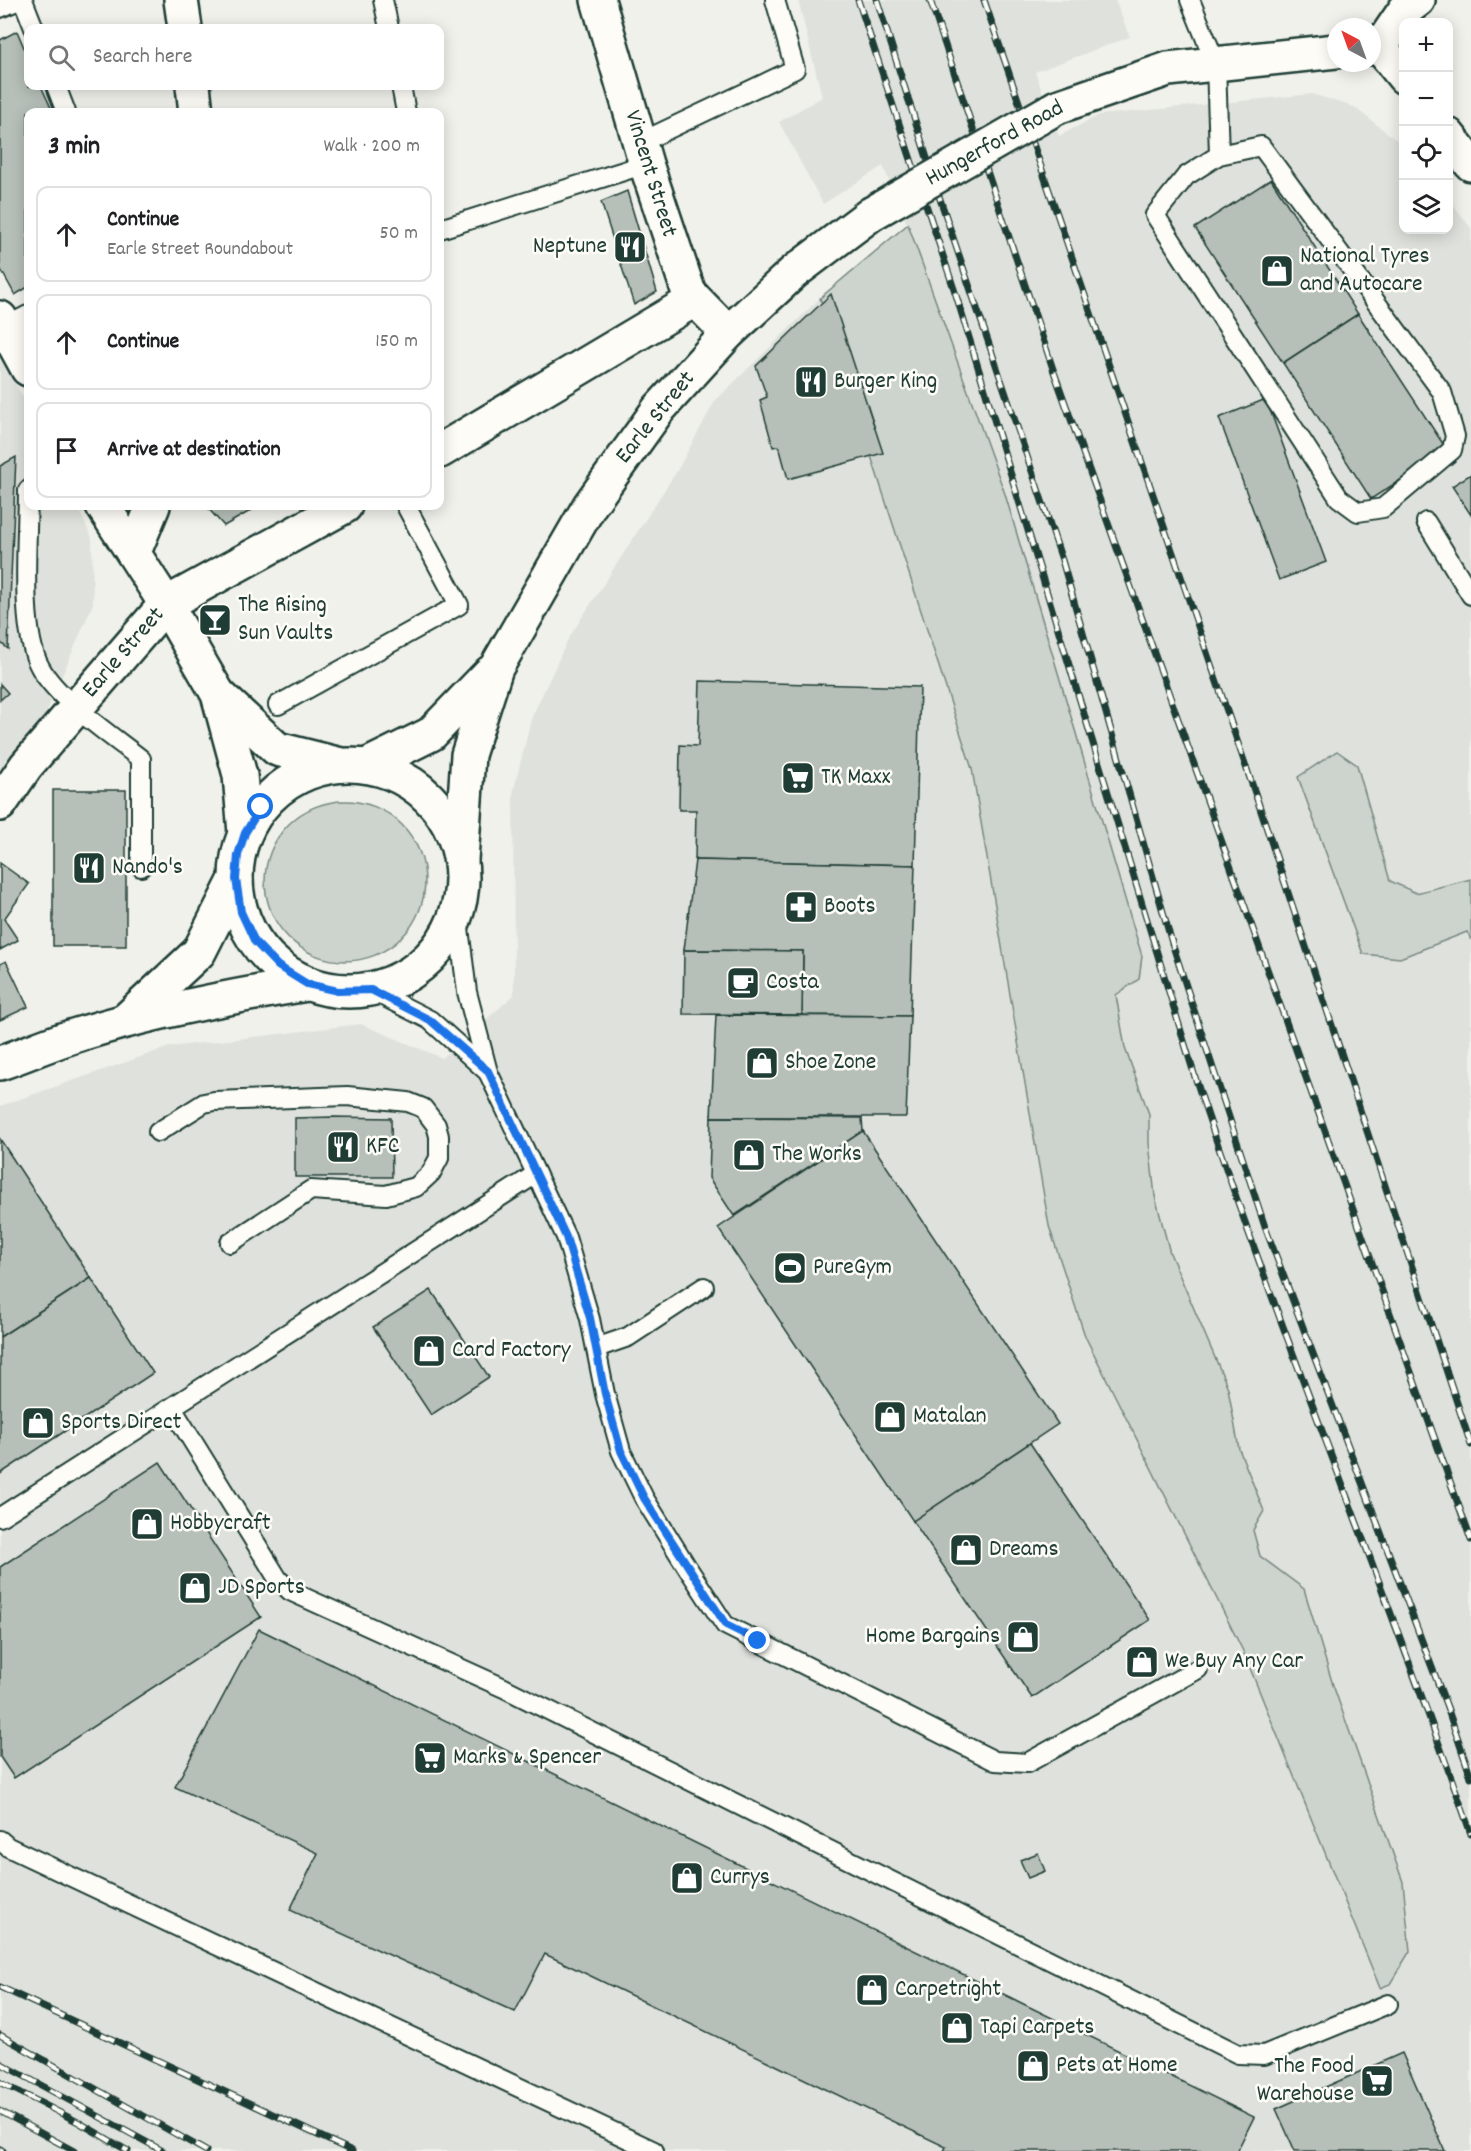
<!DOCTYPE html>
<meta charset="utf-8">
<style>
:root{--surface:#fff;--page:#f6f6f6;--text:#202124;--muted:#757577;--line:#e0e0e0}
body{margin:0;font-family:Dekko,sans-serif;background:var(--page);color:var(--text)}
.controls{position:absolute;right:18px;top:18px;display:grid;overflow:hidden;border-radius:12px;box-shadow:0 3px 15px #0003}
.controls button{width:54px;height:54px;display:grid;place-items:center;padding:0;border:0;border-bottom:2px solid var(--line);background:var(--surface);color:var(--text);font:30px sans-serif}
.compass{position:absolute;left:1327px;top:18px;width:54px;height:54px;border-radius:50%;background:var(--surface);box-shadow:0 3px 15px #0003;rotate:319deg}
.stop{position:absolute;width:18px;height:18px;margin:-14px;border:4px solid #1a73e8;border-radius:50%;background:#fff}
.stop.end{background:#1a73e8;border-color:#fff;box-shadow:0 2px 6px #0008}
.list{margin:0;padding:0;list-style:none}
h2{display:flex;justify-content:space-between;align-items:center;height:78px;margin:0;padding:0 24px;font-size:26px}
h2 small{font-size:20px;font-weight:400;color:var(--muted)}
.list li{display:grid;grid-template-columns:39px 1fr auto;gap:18px;align-items:center;box-sizing:border-box;height:96px;margin:0 12px 12px;padding:0 12px;border:2px solid var(--line);border-radius:12px}
.list b{display:block;font-size:22px;white-space:nowrap}
.list p{margin:0;font-size:20px;white-space:nowrap;color:var(--muted)}
.list em{font-size:20px;font-style:normal;color:var(--muted)}
.icon{flex:none;width:33px;height:33px;fill:none;stroke:currentColor;stroke-width:2;stroke-linecap:round;stroke-linejoin:round}
.map{position:relative;flex:none;width:1471px;height:2151px;overflow:hidden}
.search{position:absolute;background:var(--surface);box-shadow:0 3px 15px #0003;left:24px;top:24px;width:420px;height:66px;display:flex;align-items:center;gap:15px;box-sizing:border-box;padding:0 21px;border-radius:12px;color:var(--muted);font-size:22px}
.panel{position:absolute;background:var(--surface);box-shadow:0 3px 15px #0003;left:24px;top:108px;width:420px;height:402px;border-radius:12px}
.map>svg:first-child{display:block}
</style>
<div class="map">
<svg width="1471" height="2151" viewBox="0 0 1471 2151">
<rect width="100%" height="100%" fill="#f0f1eb"/>
<filter id="ink" filterUnits="userSpaceOnUse"><feTurbulence type="fractalNoise" baseFrequency=".0167" numOctaves="2"/><feDisplacementMap in="SourceGraphic" scale="12" xChannelSelector="R" yChannelSelector="G"/><feConvolveMatrix kernelMatrix="1 2 1 2 8 2 1 2 1" color-interpolation-filters="sRGB"/></filter>
<g filter="url(#ink)">
<!-- built -->
<g fill="#dfe2dc" fill-rule="evenodd">
<path d="M798,0H1115L1130,37L1035,72L1059,136L1099,115L1312,94L1354,107L1403,145L1404,230H1448L1449,199L1471,228V2151H0V1106L169,1047L361,1024L442,1058L514,995L513,793L531,719L568,639L678,469L715,401L820,298L907,224L883,166L823,204L779,122L822,97ZM972,769L1032,1124H1031Z"/>
<polygon points="0,359 28,405 28,506 77,506 92,538 93,604 44,718 0,778"/>
</g>
<!-- green -->
<g fill="#cdd3cd" stroke="#768880" stroke-width="1.5">
<polygon points="908,224 1005,494 1142,956 1139,979 1116,995 1125,1048 1149,1114 1149,1143 1155,1196 1170,1253 1228,1388 1239,1449 1264,1511 1253,1530 1260,1556 1304,1589 1333,1685 1403,1882 1410,1951 1390,1984 1380,1988 1243,1651 1085,1336 1049,1226 972,769 820,298"/>
<polygon points="1337,751 1357,765 1390,881 1416,893 1471,879 1471,939 1467,932 1400,958 1363,954 1298,777"/>
<circle cx="345" cy="881" r="80"/>
</g>
<!-- building -->
<g fill="#b6bfb8" stroke="#1f3d34" stroke-width="1.5">
<polygon points="17,31 28,57 28,86 41,86 53,112 28,112 28,287 15,295 0,268 0,40"/>
<polygon points="1271,179 1358,314 1283,363 1195,228"/>
<polygon points="627,191 657,292 634,305 601,202"/>
<polygon points="831,294 883,453 788,479 779,446 773,447 760,400 767,397 756,366"/>
<polygon points="1358,314 1447,450 1371,499 1283,363"/>
<polygon points="1266,399 1326,562 1279,580 1219,418"/>
<polygon points="16,457 8,649 0,642 0,466"/>
<polygon points="1471,474 1471,515 1452,486"/>
<polygon points="206,506 259,506 224,526"/>
<polygon points="700,681 920,687 915,865 695,860 696,810 679,810 680,745 698,746"/>
<polygon points="0,684 8,693 0,700"/>
<rect x="53" y="790" width="73" height="156"/>
<polygon points="695,860 915,865 910,1016 802,1015 803,951 684,950"/>
<polygon points="0,863 29,884 4,919 18,940 0,950"/>
<polygon points="684,950 803,951 802,1015 683,1014"/>
<polygon points="6,961 28,1007 0,1020 0,964"/>
<polygon points="716,1015 910,1016 906,1117 711,1117"/>
<polygon points="333,1117 391,1118 392,1177 295,1177 295,1118"/>
<polygon points="711,1117 862,1118 863,1131 734,1216 709,1178"/>
<polygon points="863,1131 1058,1424 913,1521 718,1228"/>
<polygon points="0,1139 91,1278 0,1337"/>
<polygon points="91,1278 153,1373 0,1474 0,1337"/>
<polygon points="431,1290 489,1377 431,1415 373,1327"/>
<polygon points="1030,1443 1150,1620 1032,1698 913,1521"/>
<polygon points="160,1462 261,1617 14,1778 0,1757 0,1567"/>
<polygon points="259,1629 1254,2117 1237,2151 944,2151 946,2147 545,1954 515,2012 290,1910 318,1853 175,1787"/>
<polygon points="1038,1853 1045,1871 1028,1878 1020,1860"/>
<polygon points="1402,2053 1445,2151 1295,2151 1276,2109"/>
</g>
<g fill="none" stroke-linecap="round" stroke-linejoin="round">
<!-- lane casing -->
<g stroke="#1f3d34" stroke-width="22">
<g id="lane">
<polyline points="23,0 34,28"/>
<polyline points="383,0 389,28"/>
<polyline points="1190,0 1216,64 1219,155 1186,176 1155,215 1339,498 1358,512 1383,508 1452,450 1455,436 1442,392 1261,146 1219,155"/>
<polyline points="0,8 19,0"/>
<polyline points="56,86 66,112"/>
<polyline points="401,86 406,112"/>
<polyline points="639,143 795,69 775,0"/>
<polyline points="440,229 646,164"/>
<polyline points="5,327 28,315"/>
<path d="M28,490C28,536 19,630 40,667C57,699 112,736 141,759V867"/>
<polyline points="1426,522 1471,595"/>
<polyline points="278,705 459,605 406,506"/>
<polyline points="457,912 467,992 488,1072 566,1237 590,1319 605,1394 621,1451 644,1498 687,1567 725,1625 995,1761 1027,1763 1198,1669"/>
<polyline points="371,990 430,1020 488,1072"/>
<polyline points="158,1132 204,1103 214,1101 347,1096 408,1102 423,1108 436,1125 439,1136 439,1158 431,1173 416,1187 386,1195 311,1190 230,1243"/>
<polyline points="596,1348 628,1337 704,1287"/>
<polyline points="172,1408 278,1579 290,1591 504,1688 1238,2054 1264,2055 1388,2004"/>
<polyline points="0,1517 536,1174"/>
<polyline points="0,1840 8,1847 654,2151"/>
</g>
</g>
<!-- street casing -->
<g stroke="#1f3d34" stroke-width="38">
<g id="street">
<polyline points="181,0 185,28"/>
<polyline points="598,0 646,164 689,293 728,333"/>
<polyline points="193,86 196,112"/>
<polyline points="440,451 694,300"/>
<polyline points="134,552 153,506"/>
<polyline points="0,804 26,766 166,604 345,506"/>
</g>
</g>
<!-- secondary casing -->
<g stroke="#1f3d34" stroke-width="38">
<g id="secondary">
<polyline points="1380,47 1405,10 1418,0"/>
<polyline points="0,318 28,369"/>
<polyline points="103,506 166,604 218,694 240,775 245,833"/>
<polyline points="218,694 277,749 341,765"/>
</g>
</g>
<!-- primary casing -->
<g stroke="#1f3d34" stroke-width="38">
<g id="primary">
<polyline points="1372,48 1380,47 1404,77"/>
<polyline points="1057,107 1168,69 1336,51"/>
<polyline points="1448,135 1471,164"/>
<circle cx="349" cy="878" r="113"/>
<polyline points="366,766 431,734 490,673"/>
<polyline points="461,860 468,755 496,668 590,505 658,410 728,333 794,272 871,214"/>
<polyline points="127,1019 199,952 236,879"/>
<path d="M0,1063C29,1053 57,1040 87,1032C159,1010 233,996 307,984"/>
</g>
</g>
<!-- lane -->
<use href="#lane" stroke="#fdfcf7" stroke-width="18"/>
<!-- street -->
<use href="#street" stroke="#fdfcf7" stroke-width="33"/>
<!-- secondary -->
<use href="#secondary" stroke="#fdfcf7" stroke-width="33"/>
<!-- primary -->
<use href="#primary" stroke="#fdfcf7" stroke-width="33"/>
<!-- rail casing -->
<g stroke="#1f3d34" stroke-width="7">
<g id="rail">
<path d="M858,0L956,295L1195,1077C1279,1332 1383,1580 1471,1834"/>
<polyline points="877,0 939,196 1062,560 1172,943 1265,1227 1447,1707 1471,1777"/>
<polyline points="930,0 1053,369 1471,1540"/>
<polyline points="984,0 1256,796 1471,1445"/>
<polyline points="0,1987 352,2151"/>
<polyline points="0,2035 206,2151"/>
<polyline points="0,2063 163,2151"/>
<polyline points="0,2082 80,2123 128,2151"/>
<polyline points="0,2111 74,2151"/>
<polyline points="0,2149 3,2151"/>
</g>
</g>
<!-- rail -->
<use href="#rail" stroke="#fdfcf7" stroke-width="4.5" stroke-dasharray="14" stroke-linecap="butt"/>
<!-- primary-bridge casing -->
<g stroke="#1f3d34" stroke-width="38" stroke-linecap="butt">
<polyline id="primary-bridge" points="871,214 1057,107"/>
</g>
<!-- primary-bridge -->
<use href="#primary-bridge" stroke="#fdfcf7" stroke-width="33"/>
</g>
</g>
<g fill="none" stroke-linecap="round" stroke-linejoin="round" filter="url(#ink)">
<!-- route -->
<polyline stroke="#1a73e8" stroke-width="8" points="261,807 245,833 238,855 236,879 241,912 255,942 278,966 307,984 338,991 371,990 430,1020 488,1071 566,1237 590,1318 605,1394 621,1451 644,1498 726,1625 758,1641"/>
</g>
<!-- icons -->
<defs>
<g id="restaurant-square" transform="scale(1.725)"><rect x="-9" y="-9" width="18" height="18" rx="4" fill="#1f3d34" stroke="#fdfcf7"/><path d="M-5-6h1v4h1v-4h1v4h1v-4h1v5L-1.5 .5V6h-2V.5L-5-1ZM5-6V6H3V1.5H1.5Q1.5-4 5-6Z" fill="#fff"/></g>
<g id="shop-square" transform="scale(1.725)"><rect x="-9" y="-9" width="18" height="18" rx="4" fill="#1f3d34" stroke="#fdfcf7"/><path d="M-5-2.5h2.3a2.7 3.5 0 0 1 5.4 0H5L5.5 6h-11ZM-1.5-2.5h3a1.5 2.3 0 0 0-3 0Z" fill="#fff"/></g>
<g id="bar-square" transform="scale(1.725)"><rect x="-9" y="-9" width="18" height="18" rx="4" fill="#1f3d34" stroke="#fdfcf7"/><path d="M-6-5H6L.8 .8V4.5H3.5V6h-7V4.5H-.8V.8Z" fill="#fff"/></g>
<g id="supermarket-square" transform="scale(1.725)"><rect x="-9" y="-9" width="18" height="18" rx="4" fill="#1f3d34" stroke="#fdfcf7"/><path d="M-6-5.5h2.5l.6 2H6L4.5 2H-2.5L-4.4-4H-6ZM-1.5 3.2a1.3 1.3 0 1 0 .1 0ZM3 3.2a1.3 1.3 0 1 0 .1 0Z" fill="#fff"/></g>
<g id="pharmacy-square" transform="scale(1.725)"><rect x="-9" y="-9" width="18" height="18" rx="4" fill="#1f3d34" stroke="#fdfcf7"/><path d="M-2-6h4v4h4v4h-4v4h-4v-4h-4v-4h4Z" fill="#fff"/></g>
<g id="cafe-square" transform="scale(1.725)"><rect x="-9" y="-9" width="18" height="18" rx="4" fill="#1f3d34" stroke="#fdfcf7"/><path d="M-5.5-4.5H6V0H3Q3 3.5 0 3.5H-2.5Q-5.5 3.5-5.5 0ZM3-3.2v2h1.7v-2ZM-6 4.5H4V6H-6Z" fill="#fff"/></g>
<g id="stadium-square" transform="scale(1.725)"><rect x="-9" y="-9" width="18" height="18" rx="4" fill="#1f3d34" stroke="#fdfcf7"/><path d="M0-5a6.5 5 0 1 0 0 10a6.5 5 0 1 0 0-10ZM-3.5-1.8h7v3.6h-7Z" fill="#fff"/></g>
</defs>
<g fill-rule="evenodd">
<use href="#restaurant-square" x="630" y="247"/>
<use href="#shop-square" x="1277" y="271"/>
<use href="#restaurant-square" x="811" y="382"/>
<use href="#bar-square" x="215" y="620"/>
<use href="#supermarket-square" x="798" y="778"/>
<use href="#restaurant-square" x="89" y="868"/>
<use href="#pharmacy-square" x="801" y="907"/>
<use href="#cafe-square" x="743" y="983"/>
<use href="#shop-square" x="762" y="1063"/>
<use href="#restaurant-square" x="343" y="1147"/>
<use href="#shop-square" x="749" y="1155"/>
<use href="#stadium-square" x="790" y="1268"/>
<use href="#shop-square" x="429" y="1351"/>
<use href="#shop-square" x="890" y="1417"/>
<use href="#shop-square" x="38" y="1423"/>
<use href="#shop-square" x="147" y="1524"/>
<use href="#shop-square" x="966" y="1550"/>
<use href="#shop-square" x="195" y="1588"/>
<use href="#shop-square" x="1023" y="1637"/>
<use href="#shop-square" x="1142" y="1662"/>
<use href="#supermarket-square" x="430" y="1758"/>
<use href="#shop-square" x="687" y="1878"/>
<use href="#shop-square" x="872" y="1990"/>
<use href="#shop-square" x="957" y="2028"/>
<use href="#shop-square" x="1033" y="2066"/>
<use href="#supermarket-square" x="1377" y="2081"/>
</g>
<g text-anchor="middle" dominant-baseline="central" stroke-width="5" stroke-linejoin="round" paint-order="stroke">
<!-- street labels -->
<g font-size="24" fill="#1f3d34" stroke="#fdfcf7">
<text transform="translate(995 144) rotate(-29)">Hungerford Road</text>
<text transform="translate(650 174) rotate(73)">Vincent Street</text>
<text transform="translate(656 418) rotate(-51)">Earle Street</text>
<text transform="translate(124 653) rotate(-49)">Earle Street</text>
</g>
<!-- poi labels -->
<g font-size="24" fill="#1f3d34" stroke="#fdfcf7" text-anchor="start">
<text x="607" y="247" text-anchor="end">Neptune</text>
<text x="1300" y="257">National Tyres<tspan x="1300" dy="28">and Autocare</tspan></text>
<text x="834" y="382">Burger King</text>
<text x="238" y="606">The Rising<tspan x="238" dy="28">Sun Vaults</tspan></text>
<text x="821" y="778">TK Maxx</text>
<text x="112" y="868">Nando's</text>
<text x="824" y="907">Boots</text>
<text x="766" y="983">Costa</text>
<text x="785" y="1063">Shoe Zone</text>
<text x="366" y="1147">KFC</text>
<text x="772" y="1155">The Works</text>
<text x="813" y="1268">PureGym</text>
<text x="452" y="1351">Card Factory</text>
<text x="913" y="1417">Matalan</text>
<text x="61" y="1423">Sports Direct</text>
<text x="170" y="1524">Hobbycraft</text>
<text x="989" y="1550">Dreams</text>
<text x="218" y="1588">JD Sports</text>
<text x="1000" y="1637" text-anchor="end">Home Bargains</text>
<text x="1165" y="1662">We Buy Any Car</text>
<text x="453" y="1758">Marks &amp; Spencer</text>
<text x="710" y="1878">Currys</text>
<text x="895" y="1990">Carpetright</text>
<text x="980" y="2028">Tapi Carpets</text>
<text x="1056" y="2066">Pets at Home</text>
<text x="1354" y="2067" text-anchor="end">The Food<tspan x="1354" dy="28">Warehouse</tspan></text>
</g>
</g>
</svg>
<div class="controls">
<button>+</button>
<button>−</button>
<button><svg class="icon" aria-label="locate" viewBox="0 0 24 24"><circle cx="12" cy="12" r="6"/><path d="M12 2v4M12 18v4M2 12h4M18 12h4"/></svg></button>
<button><svg class="icon" aria-label="layers" viewBox="0 0 24 24"><path d="M12 4l9 5-9 5-9-5zM3 14l9 5 9-5"/></svg></button>
</div>
<svg class="compass" viewBox="-18 -18 36 36"><path d="M0-13l5 13h-10z" fill="#e53935"/><path d="M0 13l5-13h-10z" fill="#757577"/></svg>
<div class="stop" style="left:261px;top:807px"></div>
<div class="stop end" style="left:758px;top:1641px"></div>
<div class="search"><svg class="icon" aria-label="search" viewBox="0 0 24 24"><circle cx="10" cy="10" r="6"/><path d="M15 15l6 6"/></svg>Search here</div>
<section class="panel">
<h2>3 min<small>Walk · 200 m</small></h2>
<ul class="list">
<li><svg class="icon" aria-label="ahead" viewBox="0 0 24 24"><path d="M12 20V5M6 11l6-6 6 6"/></svg><div><b>Continue</b><p>Earle Street Roundabout</p></div><em>50 m</em></li>
<li><svg class="icon" aria-label="ahead" viewBox="0 0 24 24"><path d="M12 20V5M6 11l6-6 6 6"/></svg><div><b>Continue</b></div><em>150 m</em></li>
<li><svg class="icon" aria-label="arrive" viewBox="0 0 24 24"><path d="M6 21V4h12l-3 4 3 4H6"/></svg><div><b>Arrive at destination</b></div></li>
</ul>
</section>
</div>
